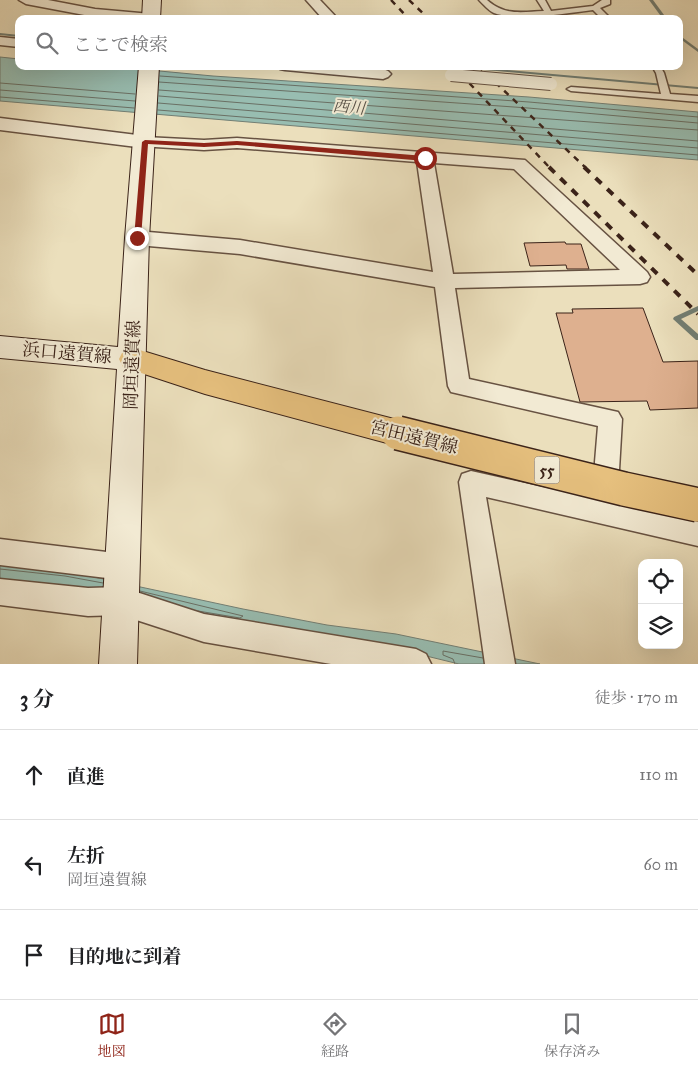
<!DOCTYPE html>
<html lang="ja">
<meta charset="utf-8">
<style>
:root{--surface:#fff;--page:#f6f6f6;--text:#202124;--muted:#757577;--line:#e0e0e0;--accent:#8f2418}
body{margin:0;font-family:"IM FELL Great Primer","Noto Serif JP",serif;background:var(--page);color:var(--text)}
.controls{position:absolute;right:15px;bottom:15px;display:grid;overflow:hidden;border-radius:10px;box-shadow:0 5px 20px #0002}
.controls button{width:45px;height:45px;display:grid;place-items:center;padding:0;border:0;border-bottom:1px solid var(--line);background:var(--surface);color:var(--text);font:25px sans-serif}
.stop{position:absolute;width:15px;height:15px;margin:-11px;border:4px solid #8f2418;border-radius:50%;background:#fff}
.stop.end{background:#8f2418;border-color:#fff;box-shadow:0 1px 5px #0008}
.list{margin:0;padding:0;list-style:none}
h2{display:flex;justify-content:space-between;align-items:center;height:65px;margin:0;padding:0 20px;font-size:21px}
h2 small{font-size:16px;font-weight:400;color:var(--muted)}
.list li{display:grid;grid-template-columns:32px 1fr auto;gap:15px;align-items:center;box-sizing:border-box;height:90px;padding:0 20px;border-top:1px solid var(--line)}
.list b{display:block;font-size:19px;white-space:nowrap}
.list p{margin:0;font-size:16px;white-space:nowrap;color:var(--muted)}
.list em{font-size:16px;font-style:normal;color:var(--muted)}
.icon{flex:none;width:28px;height:28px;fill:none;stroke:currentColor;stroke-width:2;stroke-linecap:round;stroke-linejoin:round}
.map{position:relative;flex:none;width:698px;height:664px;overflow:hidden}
.search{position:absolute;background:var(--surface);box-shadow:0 5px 20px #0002;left:15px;right:15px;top:15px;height:55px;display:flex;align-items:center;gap:12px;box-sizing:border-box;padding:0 18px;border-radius:10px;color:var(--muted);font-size:19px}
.sheet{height:335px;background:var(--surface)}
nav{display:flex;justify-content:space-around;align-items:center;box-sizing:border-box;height:70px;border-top:1px solid var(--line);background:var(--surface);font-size:14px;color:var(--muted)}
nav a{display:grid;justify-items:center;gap:2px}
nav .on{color:var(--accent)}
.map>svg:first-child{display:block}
</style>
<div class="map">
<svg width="698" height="664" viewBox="0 0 698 664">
<rect width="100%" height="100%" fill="#ebdfbc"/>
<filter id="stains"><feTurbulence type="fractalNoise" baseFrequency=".004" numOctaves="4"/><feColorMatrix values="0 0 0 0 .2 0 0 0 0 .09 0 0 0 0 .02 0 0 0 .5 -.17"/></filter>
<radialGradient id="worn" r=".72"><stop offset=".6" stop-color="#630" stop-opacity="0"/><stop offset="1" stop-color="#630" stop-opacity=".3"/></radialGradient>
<!-- water -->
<g fill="#98bdb1" stroke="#737f74">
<polygon points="0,57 19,59 19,66 106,66 213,76 529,97 698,112 698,160 0,101"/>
<polygon points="0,564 66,571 243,609 327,625 396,634 540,664 459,664 414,653 0,582"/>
</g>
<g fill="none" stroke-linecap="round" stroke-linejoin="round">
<!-- shore -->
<g stroke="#6a7065" stroke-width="1">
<polyline points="160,76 529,102 698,117"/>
<polyline points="159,82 528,108 698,123"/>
<polyline points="0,83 135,94"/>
<polyline points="0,90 135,101"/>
<polyline points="159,90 698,130"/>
<polyline points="159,96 698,141"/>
<polyline points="0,97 134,108"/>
<polyline points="158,103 698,148"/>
<polyline points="158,110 698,155"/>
<polyline points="0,569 65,576 103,583"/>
<polyline points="140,591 243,616 240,618 198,611"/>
<polyline points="455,664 453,659 443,655 443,651 483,658"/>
</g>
<!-- stream -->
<g fill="#737f74" fill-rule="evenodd">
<polygon points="649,0 653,0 667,19 663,19"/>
<polygon points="0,33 19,35 19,37 0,35"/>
<polygon points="679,35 698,49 698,52 679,38"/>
<polygon points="435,66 461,66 497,69 698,87 698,89 497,71 437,67"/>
<polygon points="698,306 698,311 681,319 698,334 698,340 696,340 673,319 674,317"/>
</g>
</g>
<!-- building -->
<g fill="#deb08f" stroke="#3b2319">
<polygon points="565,242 566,244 581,244 589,269 567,269 566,265 530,266 524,243"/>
<polygon points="643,308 663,362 698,361 698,408 650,410 647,401 580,402 556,313 573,313 572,309"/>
</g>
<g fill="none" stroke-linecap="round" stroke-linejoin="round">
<!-- service casing -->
<g stroke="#675242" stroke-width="3">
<g id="service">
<path d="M479,0H487C505,16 521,12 544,11L537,0H545L551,11L593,6L602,0H610V4L600,8L611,19H602L593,10C567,13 519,22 494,13C489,11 483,4 479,0Z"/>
<polygon points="652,66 660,66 664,73 670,94 698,96 698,102 571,91 567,89 571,87 661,94 656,73"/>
</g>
</g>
<!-- minor casing -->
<g stroke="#675242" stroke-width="3">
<g id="minor">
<polygon points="19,0 48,0 95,9 151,14 158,18 95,17 26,4"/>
<polygon points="306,0 320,0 338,19 323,19"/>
<polygon points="0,37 19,39 19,47 0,45"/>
<polygon points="278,66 344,66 383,69 388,71 391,74 388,77 383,79 285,70 280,69"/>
<path d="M145,137L204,140L237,138L525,160L647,272L650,277L647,282L640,284L455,288L469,379L618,412L622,419L617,504L698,522V546L486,497L515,664H485L459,482L462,474L471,471L592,498L598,426L451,392L448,386L435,287L240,254L137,245L130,243L127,238L130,233L137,231L240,240L433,272L417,162L237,148L204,150L139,146L137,142L139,138ZM434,163L514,169L620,270L453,274Z"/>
<polygon points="0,539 123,554 132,558 136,567 132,576 123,580 0,565"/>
<polygon points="0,579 88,588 121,587 204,614 416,649 426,654 431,664 331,664 204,642 121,615 88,616 0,605"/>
</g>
</g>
<!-- tertiary casing -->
<g stroke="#675242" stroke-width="3">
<polygon id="tertiary" points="0,118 145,136 152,138 155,142 152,146 145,148 0,130"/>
</g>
<!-- secondary casing -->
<g stroke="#3b2319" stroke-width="2">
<g id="secondary">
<polygon points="143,0 161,0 160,19 142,19"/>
<polygon points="139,66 159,66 149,238 137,664 99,664 117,369 0,358 0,336 118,347 125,238"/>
</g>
</g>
<!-- primary casing -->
<g stroke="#3b2319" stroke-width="2">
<polygon id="primary" points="133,348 205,370 398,420 409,424 413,433 409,442 398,446 205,394 123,367 119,359 123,351"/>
</g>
<!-- service -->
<use href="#service" fill="#f2ead3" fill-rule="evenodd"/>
<!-- minor -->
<use href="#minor" fill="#f2ead3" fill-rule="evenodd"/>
<!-- tertiary -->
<use href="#tertiary" fill="#f2ead3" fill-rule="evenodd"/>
<!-- secondary -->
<use href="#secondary" fill="#f2ead3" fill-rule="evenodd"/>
<!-- primary -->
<use href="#primary" fill="#e6c07e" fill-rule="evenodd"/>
<!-- rail-far1 -->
<g stroke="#3b2319" stroke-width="2.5" stroke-dasharray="6 6" stroke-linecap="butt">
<polyline points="391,0 409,19"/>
<polyline points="409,0 429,19"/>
<polyline points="453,66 550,168"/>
<polyline points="478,66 586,168"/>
</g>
<!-- rail -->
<g stroke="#3b2319" stroke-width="4" stroke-dasharray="8 8" stroke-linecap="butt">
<polyline points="549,167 698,314"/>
<polyline points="584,167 698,275"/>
</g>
<!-- pedestrian-bridge casing -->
<g stroke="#675242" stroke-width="14" stroke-linecap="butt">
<polyline id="pedestrian-bridge" points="451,75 551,84"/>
</g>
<!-- primary-bridge casing -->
<g stroke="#3b2319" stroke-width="36" stroke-linecap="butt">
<polyline id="primary-bridge" points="398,433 624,489 698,505"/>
</g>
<!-- pedestrian-bridge -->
<use href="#pedestrian-bridge" stroke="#f2ead3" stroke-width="12"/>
<!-- primary-bridge -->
<use href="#primary-bridge" stroke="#e6c07e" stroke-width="33"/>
</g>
<!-- route -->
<polygon fill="#8f2418" points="145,140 204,143 237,141 425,156 428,158 425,161 237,145 204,147 148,144 141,238 137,240 134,238 142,142"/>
<g text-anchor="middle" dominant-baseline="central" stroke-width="4" stroke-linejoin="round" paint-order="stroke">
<!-- far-water labels -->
<g font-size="16" font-style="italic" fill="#575147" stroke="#f2ead3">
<text transform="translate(349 107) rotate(5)">西川</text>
</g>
<!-- shield labels -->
<rect fill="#f2ead3" stroke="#725f51" stroke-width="1" x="534.5" y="456.5" width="25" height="27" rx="4"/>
<g font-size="16" font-weight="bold" fill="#3b2319">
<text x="547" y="470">55</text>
</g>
<!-- street labels -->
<g font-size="18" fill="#3b2319" stroke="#f2ead3">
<text transform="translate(67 353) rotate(5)">浜口遠賀線</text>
<text transform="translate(132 365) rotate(-88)">岡垣遠賀線</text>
<text transform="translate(414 437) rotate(14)">宮田遠賀線</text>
</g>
</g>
<rect width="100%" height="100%" filter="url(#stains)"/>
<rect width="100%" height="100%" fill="url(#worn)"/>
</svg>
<div class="controls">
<button><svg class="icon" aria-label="locate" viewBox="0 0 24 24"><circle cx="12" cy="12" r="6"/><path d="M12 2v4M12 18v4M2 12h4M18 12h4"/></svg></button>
<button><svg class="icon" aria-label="layers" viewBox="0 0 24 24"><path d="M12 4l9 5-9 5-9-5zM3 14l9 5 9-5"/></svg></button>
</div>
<div class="stop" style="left:425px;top:158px"></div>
<div class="stop end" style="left:137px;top:238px"></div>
<div class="search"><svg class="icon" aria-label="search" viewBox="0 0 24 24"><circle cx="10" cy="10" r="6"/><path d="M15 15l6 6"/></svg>ここで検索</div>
</div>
<section class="sheet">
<h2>3 分<small>徒歩 · 170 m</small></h2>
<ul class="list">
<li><svg class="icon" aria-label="ahead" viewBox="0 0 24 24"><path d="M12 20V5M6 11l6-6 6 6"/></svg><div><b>直進</b></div><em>110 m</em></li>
<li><svg class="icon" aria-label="left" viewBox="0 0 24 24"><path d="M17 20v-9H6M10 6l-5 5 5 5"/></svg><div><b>左折</b><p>岡垣遠賀線</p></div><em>60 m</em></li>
<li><svg class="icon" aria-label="arrive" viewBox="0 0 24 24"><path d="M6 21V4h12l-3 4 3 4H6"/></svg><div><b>目的地に到着</b></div></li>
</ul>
</section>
<nav>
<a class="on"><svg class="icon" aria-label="map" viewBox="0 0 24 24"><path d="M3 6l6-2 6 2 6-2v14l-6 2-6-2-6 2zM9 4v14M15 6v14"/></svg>地図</a>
<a><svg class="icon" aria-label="directions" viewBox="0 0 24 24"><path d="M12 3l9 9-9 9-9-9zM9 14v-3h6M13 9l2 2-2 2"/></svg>経路</a>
<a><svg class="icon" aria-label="saved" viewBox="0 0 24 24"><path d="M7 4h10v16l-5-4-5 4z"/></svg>保存済み</a>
</nav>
